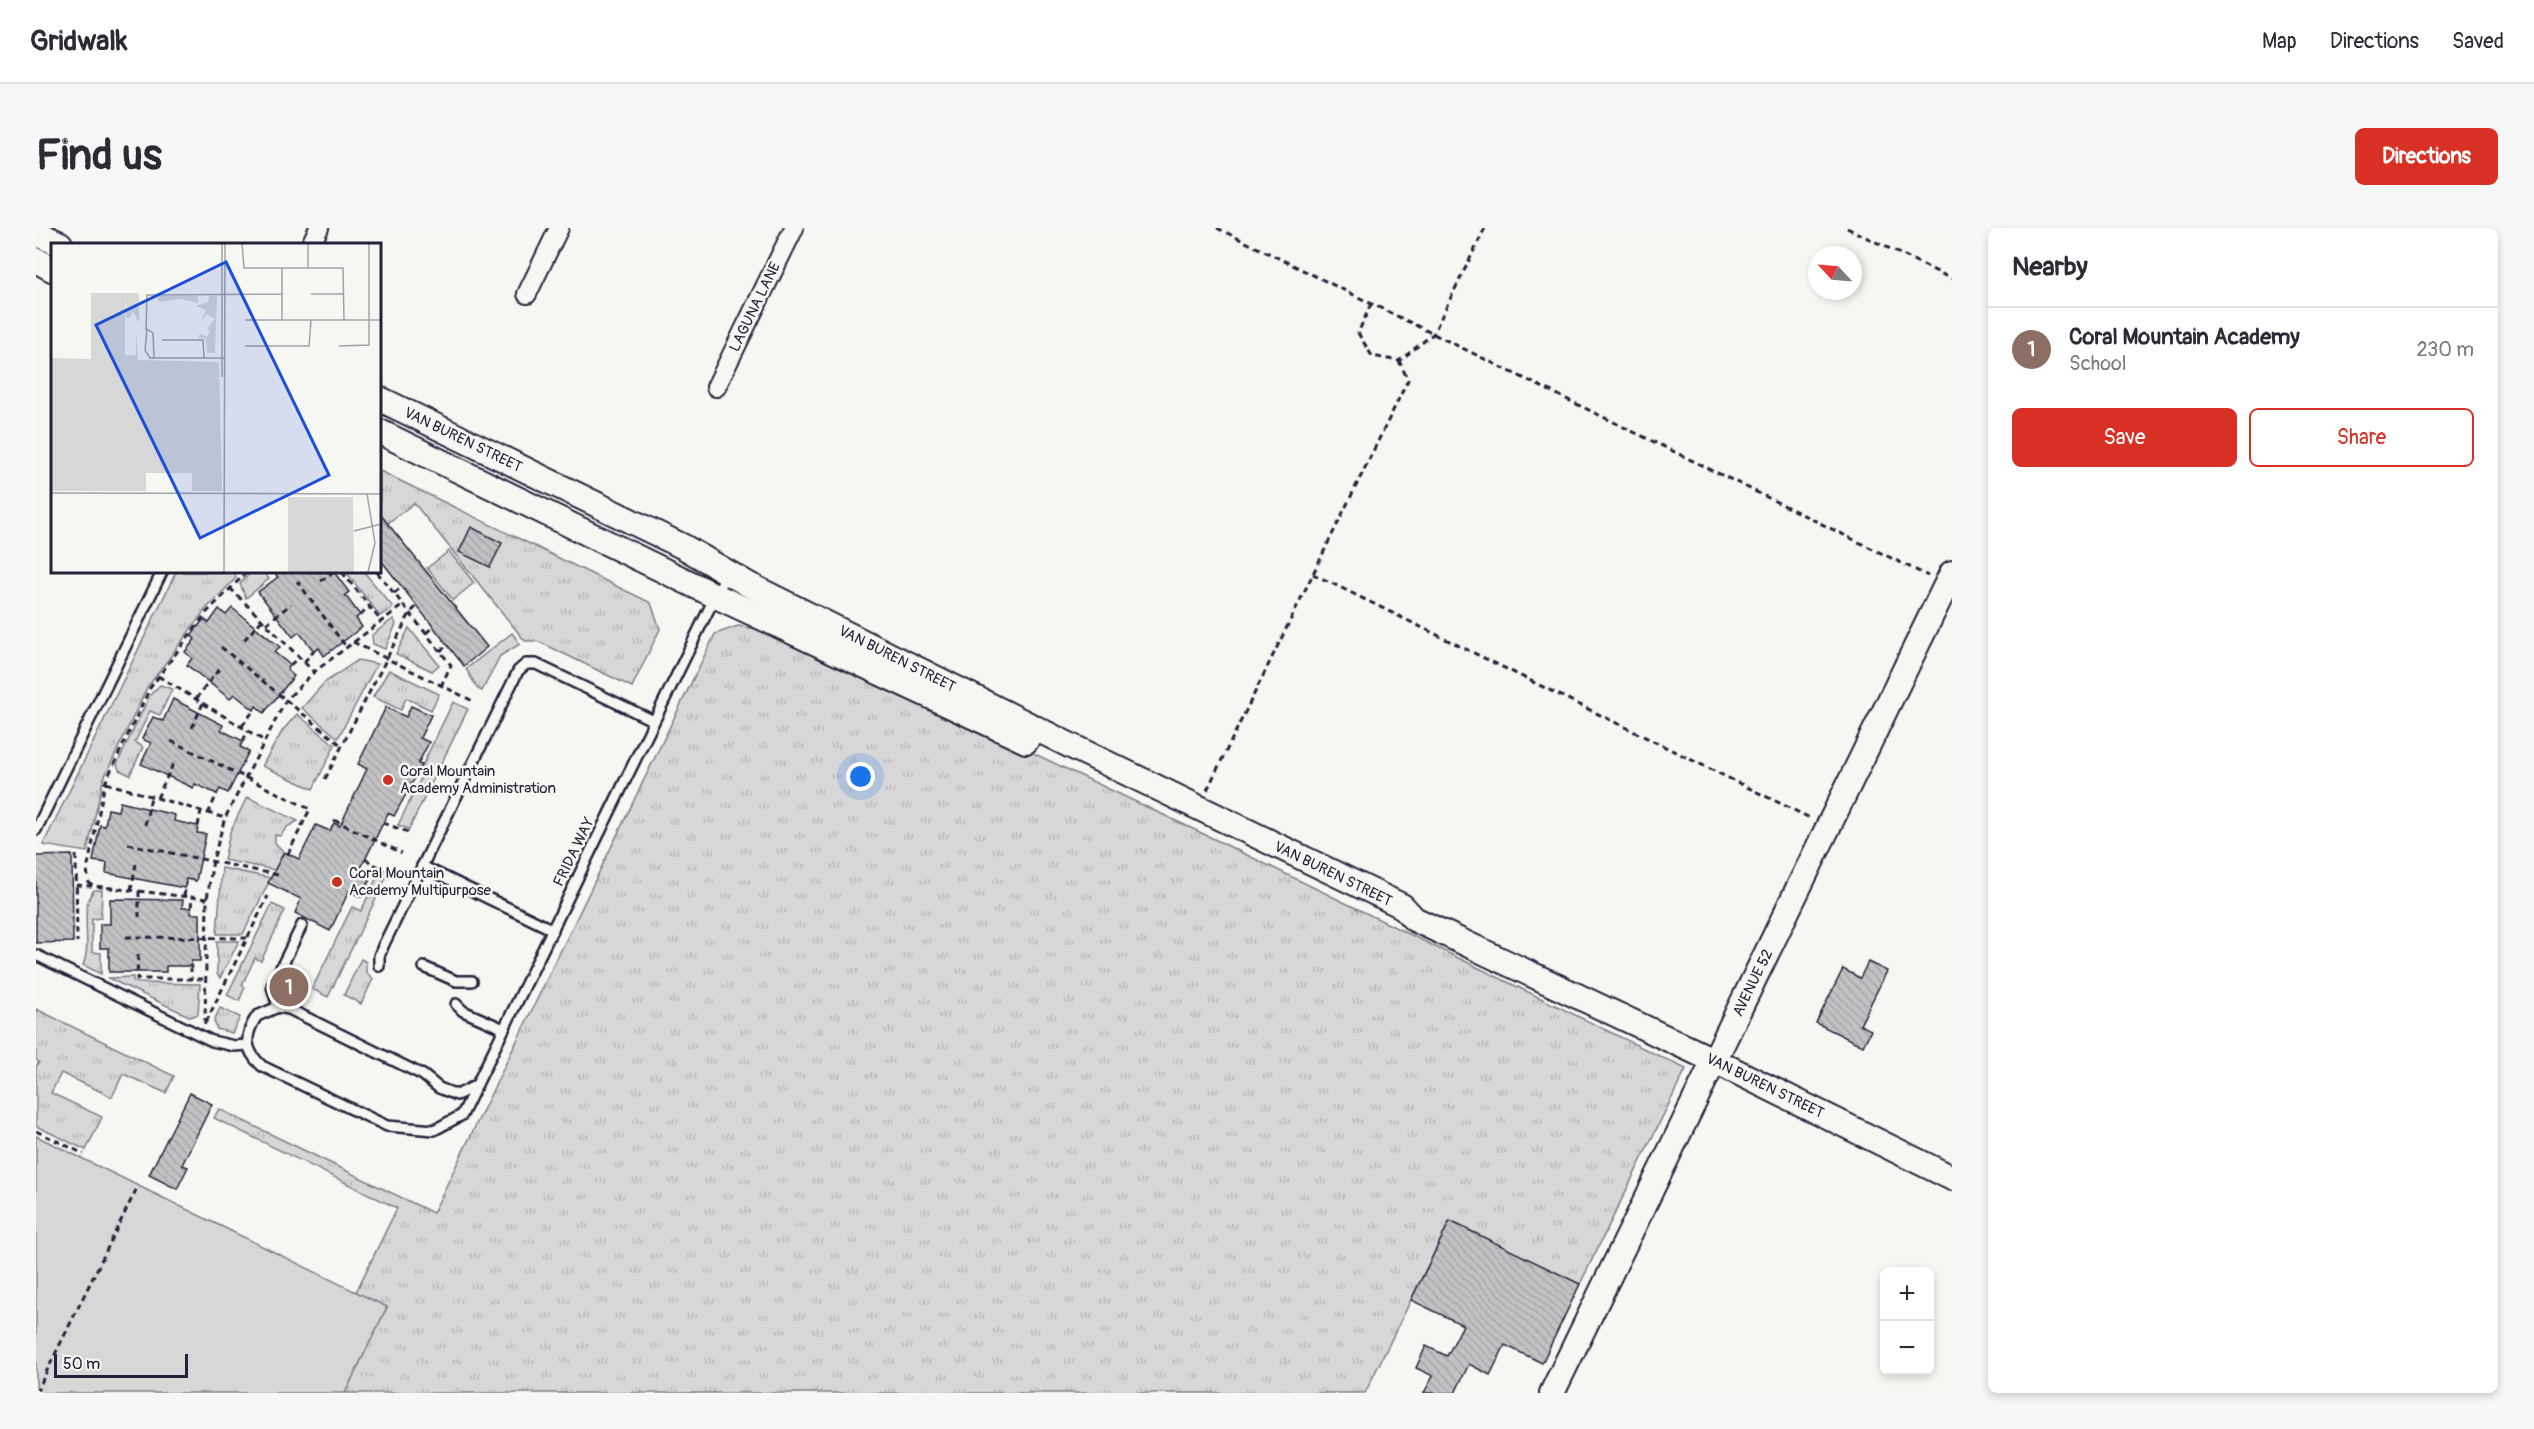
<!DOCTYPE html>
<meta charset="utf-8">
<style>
:root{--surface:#fff;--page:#f7f7f7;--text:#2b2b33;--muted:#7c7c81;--line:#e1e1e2;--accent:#d93025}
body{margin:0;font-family:Pangolin,sans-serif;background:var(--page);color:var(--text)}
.controls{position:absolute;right:18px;bottom:18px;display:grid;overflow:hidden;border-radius:9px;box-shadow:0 3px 9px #0003}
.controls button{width:54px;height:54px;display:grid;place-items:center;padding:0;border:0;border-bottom:2px solid var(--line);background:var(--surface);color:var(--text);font:30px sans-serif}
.compass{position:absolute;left:1772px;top:18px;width:54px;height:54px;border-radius:50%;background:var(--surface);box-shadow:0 3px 9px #0003;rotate:296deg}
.scale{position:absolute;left:18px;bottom:15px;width:134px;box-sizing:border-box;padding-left:6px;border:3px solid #22223b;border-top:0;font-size:16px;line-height:21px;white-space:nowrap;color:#22223b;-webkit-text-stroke:4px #f6f6f2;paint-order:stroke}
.you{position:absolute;left:825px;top:549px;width:21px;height:21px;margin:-15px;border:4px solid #fff;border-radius:50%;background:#1a73e8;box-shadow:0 0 0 9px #1a73e833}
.badge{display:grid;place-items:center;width:39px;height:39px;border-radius:50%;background:var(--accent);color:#fff;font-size:20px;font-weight:700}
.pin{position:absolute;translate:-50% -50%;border:3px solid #fff;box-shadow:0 2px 6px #0006}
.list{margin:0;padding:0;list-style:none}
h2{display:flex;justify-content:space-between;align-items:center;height:78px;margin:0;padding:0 24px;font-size:26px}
h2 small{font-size:20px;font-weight:400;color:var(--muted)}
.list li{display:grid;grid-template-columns:39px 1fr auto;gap:18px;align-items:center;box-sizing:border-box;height:84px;padding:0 24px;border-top:2px solid var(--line)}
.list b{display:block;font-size:22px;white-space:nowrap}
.list p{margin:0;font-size:20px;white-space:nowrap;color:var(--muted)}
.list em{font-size:20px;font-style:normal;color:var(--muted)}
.actions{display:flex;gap:12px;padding:18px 24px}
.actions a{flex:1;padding:14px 0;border:2px solid var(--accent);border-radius:9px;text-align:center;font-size:21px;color:var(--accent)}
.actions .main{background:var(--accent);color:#fff}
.map{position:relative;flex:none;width:1916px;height:1165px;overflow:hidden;border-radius:9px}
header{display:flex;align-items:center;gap:36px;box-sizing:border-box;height:84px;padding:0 30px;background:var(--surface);border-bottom:2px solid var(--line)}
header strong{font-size:28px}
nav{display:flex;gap:33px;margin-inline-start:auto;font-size:21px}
.intro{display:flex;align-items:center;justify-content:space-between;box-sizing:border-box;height:144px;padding:0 36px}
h1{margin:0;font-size:42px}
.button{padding:15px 27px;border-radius:9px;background:var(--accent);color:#fff;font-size:21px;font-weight:700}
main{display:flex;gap:36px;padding:0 36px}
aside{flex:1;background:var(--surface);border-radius:9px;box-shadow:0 3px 9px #0003}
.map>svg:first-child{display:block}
</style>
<header>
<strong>Gridwalk</strong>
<nav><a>Map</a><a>Directions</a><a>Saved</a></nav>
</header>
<div class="intro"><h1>Find us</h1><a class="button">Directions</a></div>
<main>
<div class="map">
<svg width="1916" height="1165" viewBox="0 0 1916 1165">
<defs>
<pattern id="grass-tufts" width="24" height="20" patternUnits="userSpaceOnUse" patternTransform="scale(1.5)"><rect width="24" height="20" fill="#d7d7d7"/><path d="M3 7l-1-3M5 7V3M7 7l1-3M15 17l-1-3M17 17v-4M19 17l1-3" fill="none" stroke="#b8b8b9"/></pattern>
<pattern id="building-back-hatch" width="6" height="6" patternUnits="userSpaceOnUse" patternTransform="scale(1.5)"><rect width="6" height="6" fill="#c2c2c4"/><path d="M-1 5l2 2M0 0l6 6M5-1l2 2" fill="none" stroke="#a6a6a9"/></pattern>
</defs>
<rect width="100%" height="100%" fill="#f6f6f2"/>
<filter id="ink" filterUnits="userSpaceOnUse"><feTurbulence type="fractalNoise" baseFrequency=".0167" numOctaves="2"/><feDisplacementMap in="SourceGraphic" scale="12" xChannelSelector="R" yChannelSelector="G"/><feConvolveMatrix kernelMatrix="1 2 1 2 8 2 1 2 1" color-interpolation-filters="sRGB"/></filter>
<g filter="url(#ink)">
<!-- grass -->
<g fill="url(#grass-tufts)" stroke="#7c7c89" stroke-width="1.5">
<polygon points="344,243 615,375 624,401 596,459 514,419 501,413 489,413 378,275 344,301"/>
<polygon points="413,323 438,355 417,372 391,340"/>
<polygon points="140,344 199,344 200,350 169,382 111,460 67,552 51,624 7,617"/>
<polygon points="215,344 227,344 233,351 210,370 204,356"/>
<polygon points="310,344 328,344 357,379 344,388"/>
<polygon points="357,391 360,396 349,421 337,416 336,407"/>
<polygon points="702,398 742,404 1178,611 1650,841 1544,1056 1414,993 1329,1165 309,1165 351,1079 320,1064 361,980 178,890 183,881 397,985 679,406"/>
<polygon points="373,400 403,437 396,443 360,426"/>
<polygon points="476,405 484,416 464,428 446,463 442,461 430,441"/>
<polygon points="322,432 341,436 302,510 266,480 288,455"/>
<polygon points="353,442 403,466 395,482 370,470 365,482 337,469"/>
<polygon points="124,457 136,461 124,487 114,483 99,514 107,519 94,547 83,542 81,536 114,467"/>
<polygon points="417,474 432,481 373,601 362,597 390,540 386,538"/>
<polygon points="261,486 299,517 277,561 226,538 247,502"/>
<polygon points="211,569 262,593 251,599 244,608 239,607 239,615 248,624 239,642 188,632 194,604"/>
<polygon points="186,640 235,650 207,706 181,706"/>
<polygon points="343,645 351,648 292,769 276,761 316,679 325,683"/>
<path d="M58,662H66L65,690L56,691V724L65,725V746L47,737C57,714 42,682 58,662Z"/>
<polygon points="236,676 249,682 225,733 219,730 206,757 209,759 203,773 191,767"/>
<polygon points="181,713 203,713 184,750 181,746"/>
<polygon points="325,731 330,734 330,744 337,751 325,776 308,767"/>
<polygon points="97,749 97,753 103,755 164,756 162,786 155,789 72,750"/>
<polygon points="184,780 204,789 196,805 181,801 178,793"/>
<polygon points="0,781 138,848 130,865 87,846 76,869 25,845 15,865 66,889 50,922 0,898 0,839 3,834 0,832"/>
</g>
<!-- pitch -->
<polygon fill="#d7d7d7" stroke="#7c7c89" stroke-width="1.5" points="0,908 351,1079 309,1165 0,1165"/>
<!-- building -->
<g fill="url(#building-back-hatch)" stroke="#22223b" stroke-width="1.5">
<polygon points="344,286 451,419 428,438 344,331"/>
<polygon points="435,299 466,315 454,339 423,324"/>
<polygon points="237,344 298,344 313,364 309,367 324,387 320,390 326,399 288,428 283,420 278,423 263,404 257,409 222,364 242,349"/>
<polygon points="196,380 244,419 238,424 254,437 251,442 258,448 228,485 220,478 218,482 198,466 194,471 151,437 156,430 149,424 159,411 155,407 168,391 173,395 183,381 190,387"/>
<polygon points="137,471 187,497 185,502 207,513 204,519 213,523 192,565 184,561 181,566 159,556 157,560 105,536 115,515 106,511 117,489 127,493"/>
<polygon points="375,478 395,487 384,510 393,514 382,536 386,537 358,588 352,585 324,642 336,648 325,669 313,663 294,703 259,685 265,671 232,655 248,624 263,631 280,597 294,603 298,595 304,598 331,541 322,536 350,479 370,489"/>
<polygon points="84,574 139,587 138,593 162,598 161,605 170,606 160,653 150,651 149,660 70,645 71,635 57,633 64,597 69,598 72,581 82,583"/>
<polygon points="36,627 37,714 0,715 0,628"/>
<polygon points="74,671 147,672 146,680 155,680 155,686 164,686 164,733 155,733 155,738 130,738 130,744 73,744 73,720 64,720 64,696 74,696"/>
<polygon points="1832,734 1851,743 1824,797 1835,802 1827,818 1780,795 1807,741 1824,750"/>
<polygon points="154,865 176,876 146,937 152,939 141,961 113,947"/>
<polygon points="1414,993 1544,1056 1506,1135 1469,1117 1454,1147 1433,1136 1419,1165 1388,1165 1397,1148 1380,1140 1390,1118 1411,1128 1427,1097 1375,1072"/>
</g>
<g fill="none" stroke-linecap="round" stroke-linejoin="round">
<!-- lane casing -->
<g stroke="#22223b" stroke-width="14">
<g id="lane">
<polyline points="0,602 126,344"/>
<polyline points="386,638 517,702"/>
<polyline points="0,727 176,813 198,818 211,817"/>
<polyline points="343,738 343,728 348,716 482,443 490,436 500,436 618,493"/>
<polyline points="388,739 420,753 436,753"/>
<polyline points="420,776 427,783 468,801"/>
<polyline points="242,779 236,758 266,697"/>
<path d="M441,857L421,867L403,860L387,847L253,781L242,779L221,788C208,807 208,822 226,838L351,898L398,902L426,887L667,393L691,345"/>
</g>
</g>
<!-- street casing -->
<g stroke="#22223b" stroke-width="22">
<g id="street">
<polyline points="275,16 283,0"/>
<polyline points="491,66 523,0"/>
<polyline points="680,159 758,0"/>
</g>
</g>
<!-- secondary casing -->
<g stroke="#22223b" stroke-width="28">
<g id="secondary">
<polyline points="0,5 24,16"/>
<polyline points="0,32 16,41"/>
<polyline points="344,171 648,319 715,358 1031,516 1366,678 1378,691 1679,833 1916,950"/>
<polyline points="344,204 680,368 990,513"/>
<polyline points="1516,1165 1916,345"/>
</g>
</g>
<!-- path -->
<g stroke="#22223b" stroke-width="3" stroke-dasharray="6 4.5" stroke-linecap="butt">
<polyline points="1181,0 1892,348"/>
<polyline points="1811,0 1916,51"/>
<polyline points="1335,76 1322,105 1336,128 1363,133 1397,106 1449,0"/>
<polyline points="344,333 345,332"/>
<polyline points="306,344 345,393"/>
<polyline points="341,344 415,437 405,458"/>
<polyline points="1277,346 1774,590"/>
<polyline points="261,353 311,420"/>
<polyline points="285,353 297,344"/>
<polyline points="194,360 278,444"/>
<polyline points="358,365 366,359"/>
<polyline points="324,387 334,380"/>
<polyline points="230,396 255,376"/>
<polyline points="390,405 397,399"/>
<polyline points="208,412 226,392"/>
<polyline points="317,414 439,474"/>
<polyline points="185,419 305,517"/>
<polyline points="404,423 412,417"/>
<polyline points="268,434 278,423"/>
<polyline points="254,437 263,429"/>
<polyline points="122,448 227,512"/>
<polyline points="160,471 183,441"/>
<polyline points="206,498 218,482"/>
<polyline points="156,500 167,475"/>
<polyline points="135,513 274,581 250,630"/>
<polyline points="207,513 212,502"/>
<polyline points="289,551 374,385 381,378"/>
<polyline points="70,555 189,590"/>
<polyline points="1171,562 1372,152 1363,133"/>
<polyline points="121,570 138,534"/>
<polyline points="172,586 181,566"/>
<polyline points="298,592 366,625"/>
<polyline points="347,595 375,605"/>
<polyline points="109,597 115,569"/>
<polyline points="162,598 165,583"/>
<polyline points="92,616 242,647"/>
<polyline points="40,627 41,714"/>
<polyline points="329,631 355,646"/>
<polyline points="40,657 56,658"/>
<polyline points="95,662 100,636"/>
<polyline points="103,663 103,689"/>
<polyline points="148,668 150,655"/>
<polyline points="171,671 58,658 53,655 51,642 69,555 114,460 170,385 211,344"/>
<polyline points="155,680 156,670"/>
<polyline points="90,709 211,710"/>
<polyline points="102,727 101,751 170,751"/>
<polyline points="155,738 155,751"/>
<polyline points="170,794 232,668"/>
<polyline points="169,796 171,671 177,632 189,590 250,472 278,444 367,377"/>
<polyline points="0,903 48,926"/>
<polyline points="0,1165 102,958"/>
</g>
<!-- lane -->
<use href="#lane" stroke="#f6f6f2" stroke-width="9"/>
<!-- street -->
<use href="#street" stroke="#f6f6f2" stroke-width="18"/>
<!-- secondary -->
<use href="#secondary" stroke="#f6f6f2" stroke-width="24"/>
</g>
</g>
<!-- markers -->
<g fill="#c8321e" stroke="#f6f6f2" stroke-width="2">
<circle cx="352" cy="552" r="6"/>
<circle cx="301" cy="654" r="6"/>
</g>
<g text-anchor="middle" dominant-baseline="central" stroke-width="5" stroke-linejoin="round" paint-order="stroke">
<!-- street labels -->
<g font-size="15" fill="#22223b" stroke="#f6f6f2">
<text transform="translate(719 79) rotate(-64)">LAGUNA LANE</text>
<text transform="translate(427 212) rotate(26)">VAN BUREN STREET</text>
<text transform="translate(861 431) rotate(27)">VAN BUREN STREET</text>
<text transform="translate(538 624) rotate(-64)">FRIDA WAY</text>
<text transform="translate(1297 646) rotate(26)">VAN BUREN STREET</text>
<text transform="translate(1717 755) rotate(-64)">AVENUE 52</text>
<text transform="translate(1729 858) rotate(26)">VAN BUREN STREET</text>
</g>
<!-- poi labels -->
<g font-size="15" fill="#22223b" stroke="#f6f6f2" text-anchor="start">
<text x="364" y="543">Coral Mountain<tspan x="364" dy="17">Academy Administration</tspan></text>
<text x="313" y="645">Coral Mountain<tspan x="313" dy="17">Academy Multipurpose</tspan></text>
</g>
</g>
<!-- overview -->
<g transform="translate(15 15)">
<rect width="330" height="330" fill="#f6f6f2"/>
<path d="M74,50H88V80L82,68L79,75H75ZM106,53H147V60L130,56L108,59ZM158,53H166L164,110H156L155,96L147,94L149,91L156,94L159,87L156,86L164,76L156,71L150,78L155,67L145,63L157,59ZM85,87L87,117L168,119L171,248H141V230H95V248H0V115L73,117L74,112H85ZM237,254H302L303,329H237Z" fill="#d7d7d7"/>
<path d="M40,50H74V117H40Z" fill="#d7d7d7"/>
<path fill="none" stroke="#a1a1a9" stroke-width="1.5" d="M191,1L193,25H292L293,77M257,1V25M231,25V77M260,51H293M194,77H330M95,87L96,52L231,51M111,97H152L153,115M194,103H258L260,77M288,103L318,102V1M103,115L102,90L96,86L94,107L99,115H173M171,134V1M0,250L330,251M316,251L324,300L317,329M303,288L330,281M173,329L174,1"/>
<path fill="#1d4ed8" fill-opacity="0.15" stroke="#1d4ed8" stroke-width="3" d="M175,19L278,232L149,295L45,82Z"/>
<rect width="330" height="330" fill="none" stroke="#22223b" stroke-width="3"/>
</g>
</svg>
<div class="controls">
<button>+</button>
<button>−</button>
</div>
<svg class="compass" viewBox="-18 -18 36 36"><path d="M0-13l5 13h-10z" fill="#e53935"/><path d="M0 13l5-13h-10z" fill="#7c7c81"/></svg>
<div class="scale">50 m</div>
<div class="you"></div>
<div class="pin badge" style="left:253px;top:759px;background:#8d6e63">1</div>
</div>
<aside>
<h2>Nearby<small></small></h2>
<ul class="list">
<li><span class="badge" style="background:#8d6e63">1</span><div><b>Coral Mountain Academy</b><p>School</p></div><em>230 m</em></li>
</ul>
<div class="actions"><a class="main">Save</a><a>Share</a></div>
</aside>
</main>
